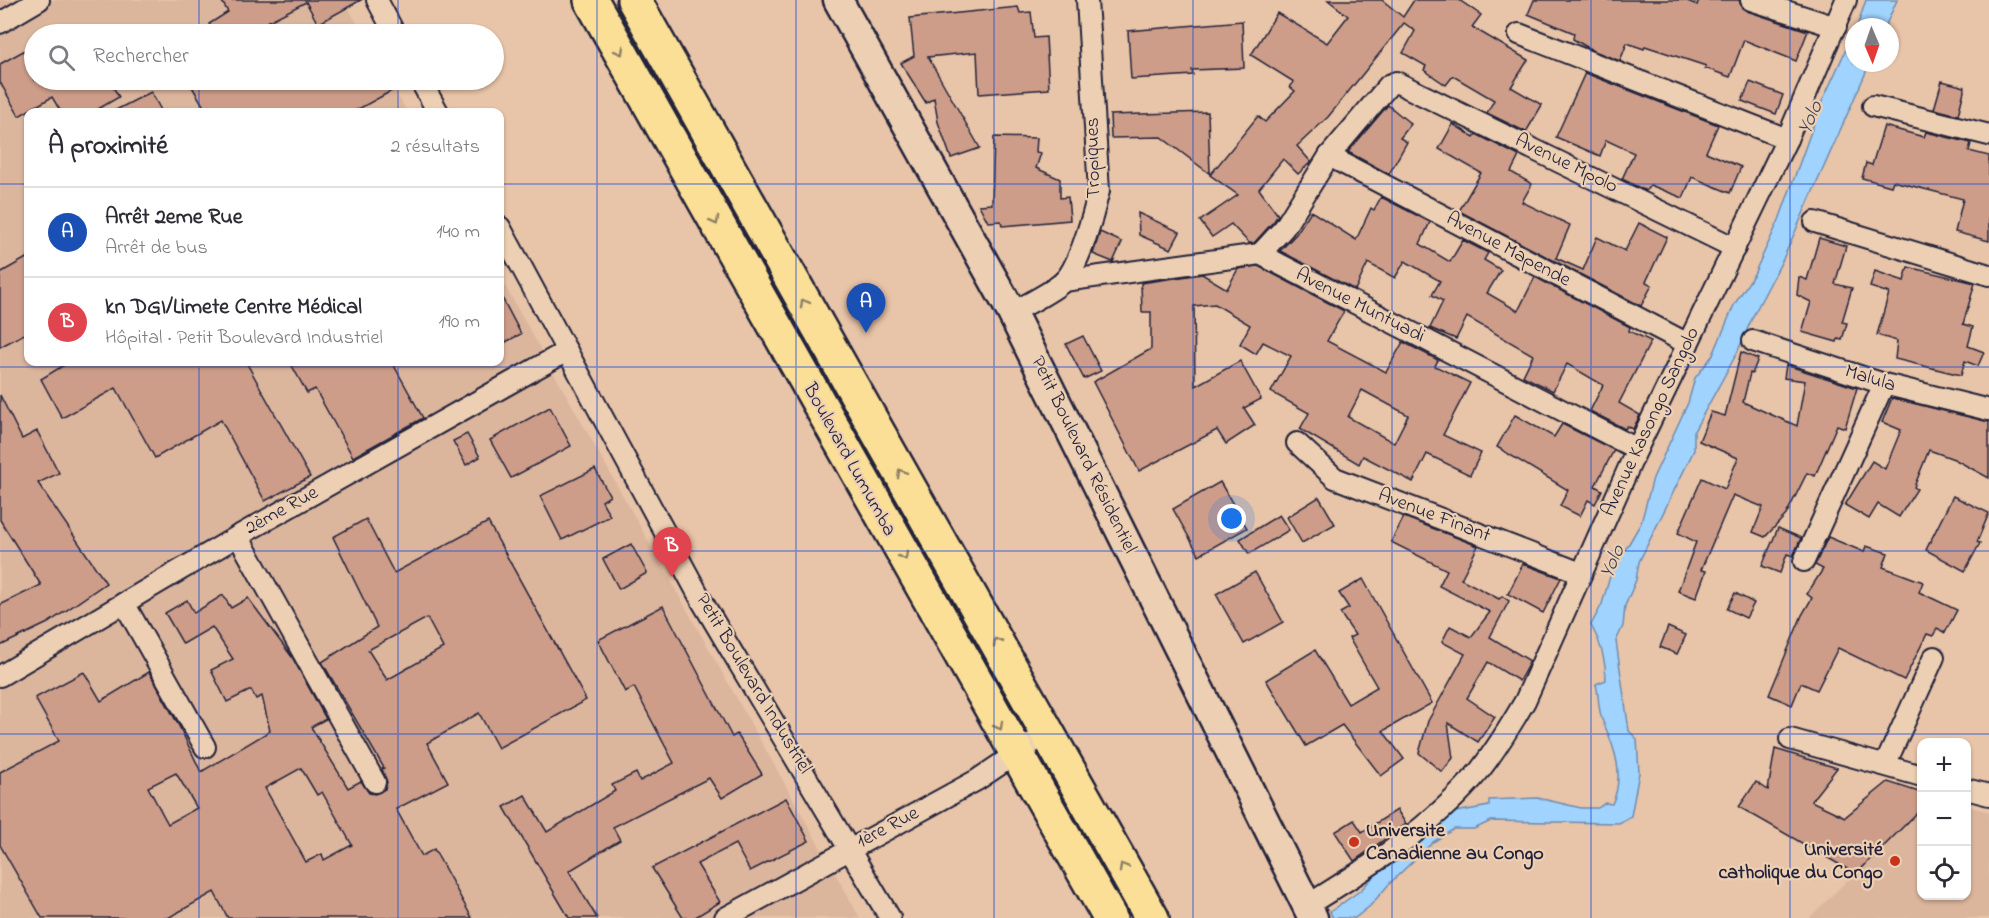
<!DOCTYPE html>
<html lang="fr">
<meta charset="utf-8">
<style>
:root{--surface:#fff;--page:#f2f2f3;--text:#2b2b33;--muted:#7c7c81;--line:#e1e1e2;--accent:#ea580c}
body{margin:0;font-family:"Indie Flower",sans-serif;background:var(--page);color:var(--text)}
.controls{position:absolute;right:18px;bottom:18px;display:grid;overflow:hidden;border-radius:12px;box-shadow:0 2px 4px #0004}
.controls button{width:54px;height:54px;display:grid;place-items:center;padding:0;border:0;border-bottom:2px solid var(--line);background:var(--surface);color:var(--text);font:30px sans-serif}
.compass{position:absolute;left:1845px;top:18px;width:54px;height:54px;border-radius:50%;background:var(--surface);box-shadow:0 2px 4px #0004;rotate:178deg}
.you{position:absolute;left:1232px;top:519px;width:21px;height:21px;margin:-15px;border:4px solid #fff;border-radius:50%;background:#1a73e8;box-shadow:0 0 0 9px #1a73e833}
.badge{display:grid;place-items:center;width:39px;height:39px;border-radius:50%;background:var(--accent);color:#fff;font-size:20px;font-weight:700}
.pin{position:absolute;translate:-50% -50px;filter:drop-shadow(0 2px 3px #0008)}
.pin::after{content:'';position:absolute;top:32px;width:21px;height:18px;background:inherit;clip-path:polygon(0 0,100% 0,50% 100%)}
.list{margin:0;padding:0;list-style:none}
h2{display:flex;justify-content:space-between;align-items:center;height:78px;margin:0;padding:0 24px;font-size:26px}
h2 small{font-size:20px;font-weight:400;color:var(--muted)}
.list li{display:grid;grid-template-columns:39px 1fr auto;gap:18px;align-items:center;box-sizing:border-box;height:90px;padding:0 24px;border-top:2px solid var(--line)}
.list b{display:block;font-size:22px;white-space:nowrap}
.list p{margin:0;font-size:20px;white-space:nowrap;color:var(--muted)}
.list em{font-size:20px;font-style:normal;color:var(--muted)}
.icon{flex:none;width:33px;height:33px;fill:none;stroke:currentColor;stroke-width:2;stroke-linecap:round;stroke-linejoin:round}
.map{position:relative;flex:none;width:1989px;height:918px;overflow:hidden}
.search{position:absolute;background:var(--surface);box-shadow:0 2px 4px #0004;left:24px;top:24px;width:480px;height:66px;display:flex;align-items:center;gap:15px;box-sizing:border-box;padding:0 21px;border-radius:33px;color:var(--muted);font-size:22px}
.panel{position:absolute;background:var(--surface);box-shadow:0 2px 4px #0004;left:24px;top:108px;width:480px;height:258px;border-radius:12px}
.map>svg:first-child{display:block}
</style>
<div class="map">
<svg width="1989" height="918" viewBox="0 0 1989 918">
<rect width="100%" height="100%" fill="#e8c4a8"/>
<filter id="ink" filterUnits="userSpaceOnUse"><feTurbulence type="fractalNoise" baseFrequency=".0167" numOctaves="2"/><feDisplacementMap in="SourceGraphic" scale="12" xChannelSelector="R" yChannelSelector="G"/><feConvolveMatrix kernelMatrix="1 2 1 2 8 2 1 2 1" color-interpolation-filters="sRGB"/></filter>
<g filter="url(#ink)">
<!-- built -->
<g fill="#dcb59d">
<polygon points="0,0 344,0 363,34 34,34 34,80 389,80 407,112 28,112 28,362 500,362 500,277 860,918 0,918"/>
<polygon points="1967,806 1989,812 1989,918 1809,918 1921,808 1922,896 1966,896"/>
</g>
<!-- water -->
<g fill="#a0d3fe" stroke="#6e8cb0" stroke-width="1.5">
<polygon points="1866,0 1897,0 1885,27 1857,27"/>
<path d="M1854,32V63H1870L1783,259L1753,316L1737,353L1694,431V450L1639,562L1636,580L1625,606L1623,626L1616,641L1629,731L1637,739L1639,773L1631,816L1619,823L1491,821L1474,829H1454L1433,842L1391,882L1370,906L1355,918H1333L1330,912L1361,890L1396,852L1450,813L1489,806V800L1538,798L1581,808H1598L1605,803L1612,804C1625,776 1615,748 1603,722C1598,712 1599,695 1596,684L1606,680C1606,659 1601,643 1591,625L1602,604L1614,563L1627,547L1641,523L1653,478L1688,403L1695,378L1713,355L1734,305L1754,274L1779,220L1821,104Z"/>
</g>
<!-- building -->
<g fill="#cd9d89" stroke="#22223b" stroke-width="1.5" fill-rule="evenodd">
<polygon points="221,0 361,0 318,24 306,2 244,34 216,34 209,24 228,12"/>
<polygon points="1328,0 1382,0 1403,17 1414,0 1459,0 1481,15 1472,27 1528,60 1511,87 1542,105 1526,132 1487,113 1494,100 1453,76 1446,85 1424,70 1426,66 1403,53 1415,31 1404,23 1328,117 1297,146 1311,162 1298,174 1283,159 1259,189 1278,215 1274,221 1254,243 1249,243 1231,224 1212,237 1200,221 1238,195 1210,175 1258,116 1265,122 1295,91 1290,87 1294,82 1251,55 1277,13 1327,43 1348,16"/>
<polygon points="1534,0 1685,0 1697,5 1699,0 1739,0 1742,8 1747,11 1808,31 1796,61 1744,40 1730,77 1705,68 1706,66 1645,46 1644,49 1627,43 1620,61 1594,51 1573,39 1574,33 1528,14"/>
<polygon points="1018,7 1020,13 1031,12 1034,38 1046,37 1049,89 979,94 977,52 928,57 980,148 951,158 938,122 934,98 926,103 901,63 914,56 910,18"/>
<polygon points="1242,21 1244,68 1192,70 1193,75 1131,79 1128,31"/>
<polygon points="34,45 34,80 109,80 119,97 93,112 61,112 52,97 19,116 0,82 0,64"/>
<polygon points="1585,73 1718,125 1706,152 1741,167 1730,193 1692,177 1683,198 1650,185 1646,191 1622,179 1634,153 1606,140 1600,156 1556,137"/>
<polygon points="188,80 408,80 408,82 353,112 207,112"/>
<polygon points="1942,81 1965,87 1958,115 1934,109"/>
<polygon points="1750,82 1783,95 1776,114 1742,101"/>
<polygon points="151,92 162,112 112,112"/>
<polygon points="1388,105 1411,124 1400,138 1407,142 1389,174 1348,152"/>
<polygon points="1208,112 1210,174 1161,137 1111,138 1110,115"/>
<polygon points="1453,124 1474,137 1476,134 1519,156 1511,172 1532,184 1522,202 1570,225 1556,258 1583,270 1597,237 1625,251 1639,223 1667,237 1646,282 1652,285 1641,306 1459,211 1481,173 1439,149"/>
<polygon points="1884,126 1924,137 1926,132 1971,143 1969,151 1989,156 1989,241 1955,232 1963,199 1893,181 1891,186 1862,178 1866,163 1872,165"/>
<polygon points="994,137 1037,138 1036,152 1041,153 1036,168 1060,179 1060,198 1068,197 1070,220 1002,226 1001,221 988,222 979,205 992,204"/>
<polygon points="1381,197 1430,222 1420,244 1450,262 1463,240 1488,253 1484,260 1501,270 1487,293 1518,311 1535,277 1630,327 1629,331 1651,341 1619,403 1640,415 1633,429 1627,426 1625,429 1590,411 1603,385 1567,364 1553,391 1523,376 1533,355 1467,317 1456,339 1430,328 1443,301 1432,295 1440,281 1405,261 1395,278 1368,263 1355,290 1280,251 1296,234 1311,211 1356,240 1371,208 1374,210"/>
<polygon points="1138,213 1180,232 1171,249 1139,235"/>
<polygon points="1100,232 1122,242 1113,262 1093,254"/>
<polygon points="1819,238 1846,246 1835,284 1852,288 1842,322 1847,323 1842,340 1838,339 1837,342 1802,332 1811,302 1797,295 1799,277 1807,280"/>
<polygon points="28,257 28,332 0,347 0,273"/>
<path d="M1258,266L1344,311L1327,341L1386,372L1403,342L1438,360L1435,366L1470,383L1443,435L1481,453L1470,475L1427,454L1413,482L1363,456L1359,464L1300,429L1309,413L1271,392L1291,356L1263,342L1256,354L1240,344L1250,325L1215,304L1194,306L1195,386L1240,361L1261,399L1244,408L1255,425L1226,444L1217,430L1139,471L1093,382L1151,349V312H1142L1141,283L1202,274L1227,289L1238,269ZM1362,390L1408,415L1394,443L1348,417Z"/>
<polygon points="1908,267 1975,283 1963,324 1973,327 1968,346 1984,352 1978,366 1965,361 1961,375 1895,359 1897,341 1877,335 1889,293 1870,287 1875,271 1904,281"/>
<polygon points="500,294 521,334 500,345"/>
<polygon points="1083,336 1101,371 1084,379 1066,344"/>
<polygon points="1741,352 1758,359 1752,374 1750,373 1743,402 1797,426 1805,381 1784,378 1786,365 1857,388 1845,428 1837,425 1815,476 1807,473 1786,515 1765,537 1753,532 1763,507 1733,495 1701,570 1706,571 1696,598 1678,591 1696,542 1678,533 1702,478 1725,489 1738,458 1699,441 1711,412 1725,416"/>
<polygon points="69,362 246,362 310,477 265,501 221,420 155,458 116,388 62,418 41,379"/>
<polygon points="290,362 392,362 423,418 353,457 315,389 307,393"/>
<polygon points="0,395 22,439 37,431 59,473 38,483 106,583 48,623 0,646 0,605 41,585 0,520"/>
<polygon points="1892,398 1989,422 1989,478 1954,459 1929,450 1914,487 1917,489 1899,517 1878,504 1869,519 1845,505 1872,461 1885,469 1901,430 1882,422"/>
<polygon points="550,407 571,446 511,478 490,440"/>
<polygon points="1515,415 1554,437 1562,424 1614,450 1595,486 1602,490 1595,504 1588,500 1580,516 1560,506 1568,490 1497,447"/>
<polygon points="467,434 480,457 466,465 453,441"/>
<polygon points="595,469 610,496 602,501 610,516 562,540 540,496"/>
<polygon points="1220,482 1247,528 1199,555 1173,509"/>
<polygon points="1953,496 1989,513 1977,542 1980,543 1965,571 1926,550"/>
<polygon points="1319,497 1335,524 1302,543 1287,517"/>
<polygon points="1279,515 1289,530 1249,554 1240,539"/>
<polygon points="1404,517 1478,546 1461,579 1499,599 1502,596 1509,601 1490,637 1530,661 1519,681 1488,662 1467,698 1495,717 1478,742 1448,723 1453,758 1442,772 1419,753 1428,721 1465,654 1442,642 1450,626 1471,637 1490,612 1439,586 1447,570 1391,542"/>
<path d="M366,519L394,573L488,522L586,700L498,748L479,713L427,743L448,782L396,809L422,856L434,849L472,918H228L214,892L168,918H42L0,845V772L59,741L35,698L84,672L101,701L149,672L180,728L201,772L270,731L262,696L256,699L251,690L227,702L211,670L233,659L212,627L183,644L165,613L187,600L194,613L223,595L231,608L248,598L292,657L326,719L311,727L348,788L361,781L369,793L375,794L385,789L387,782L382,769L384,768L322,662L377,627L333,537ZM427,618L443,648L387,680L368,650ZM301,768L317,795L322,792L352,845L324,860L322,854L306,862L265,788ZM176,773L197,808L168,824L148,787Z"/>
<polygon points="1778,528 1801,538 1793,556 1787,554 1780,573 1762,566"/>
<polygon points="1828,537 1864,552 1866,546 1888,553 1883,567 1923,582 1919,592 1957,610 1945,633 1937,628 1933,636 1927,634 1904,680 1838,648 1817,690 1801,683 1792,705 1769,695 1802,615 1812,598 1807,594 1823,569 1815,565"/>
<polygon points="631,544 647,573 619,589 603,559"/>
<polygon points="1523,564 1561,578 1543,613 1508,594"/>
<polygon points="1255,572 1283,622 1244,644 1216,594"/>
<polygon points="1363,579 1432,703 1383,731 1404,759 1381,776 1342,725 1306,746 1266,680 1315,650 1348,704 1377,687 1349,638 1355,635 1340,613 1349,608 1339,593"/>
<polygon points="1735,593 1754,603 1746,618 1727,609"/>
<polygon points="663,606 732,737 737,734 762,774 722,798 709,778 613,827 620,840 569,871 597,918 569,918 504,807 525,795 547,832 615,791 612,785 636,773 640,781 674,763 634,687 625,692 598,640"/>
<polygon points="1668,627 1686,635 1677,654 1660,647"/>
<polygon points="1775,749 1837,768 1811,801 1845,817 1888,782 1922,793 1922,808 1856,874 1739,807 1756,782 1768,790"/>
<polygon points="786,798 809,841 750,871 735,844 697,864 720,902 694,918 683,918 652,868"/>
<polygon points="1397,810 1406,824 1354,861 1335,832 1354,820 1362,832"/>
</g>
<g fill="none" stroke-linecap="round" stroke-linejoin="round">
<!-- street casing -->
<g stroke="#22223b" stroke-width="24">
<g id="street">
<polyline points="377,0 395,34"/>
<polyline points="1751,0 1836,27"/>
<polyline points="0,23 39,0"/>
<polyline points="1519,34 1787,139"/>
<polyline points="420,80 438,112"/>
<polyline points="1873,106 1989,135"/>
<polyline points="1329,156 1688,344"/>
<polyline points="1815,222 1989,275"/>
<polyline points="500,227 703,603 890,918"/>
<polyline points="1260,254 1284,228 1329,156 1389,85 1396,82 1735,248"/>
<polyline points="1064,281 1260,254 1637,449"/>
<path d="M1012,313C1025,305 1054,291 1064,281C1079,267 1094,212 1099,191L1087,0"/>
<polyline points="1753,341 1884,384 1989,410"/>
<polyline points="1297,443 1335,478 1581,573"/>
<polyline points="238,536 375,782"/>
<polyline points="1804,561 1884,384"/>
<polyline points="124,603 205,747"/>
<polyline points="0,676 238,536 567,351"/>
<polyline points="1790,739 1922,776"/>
<polyline points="1885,765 1934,657"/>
<polyline points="1966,789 1989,795"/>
<path d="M1306,906C1368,868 1434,826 1480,770C1497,748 1511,725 1525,701L1637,449L1787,139L1846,0"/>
<polyline points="725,918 977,780 1047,733"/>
</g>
</g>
<!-- secondary casing -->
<g stroke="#22223b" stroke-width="33">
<polyline id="secondary" points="838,0 1012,313 1313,918"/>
</g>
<!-- highway casing -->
<g stroke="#22223b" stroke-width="38">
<g id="highway">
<polyline points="591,0 1110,918"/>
<polyline points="634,0 1152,918"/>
</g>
</g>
<!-- street -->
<use href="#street" stroke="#edd0b3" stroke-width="20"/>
<!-- secondary -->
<use href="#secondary" stroke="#edd0b3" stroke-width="28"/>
<!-- highway -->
<use href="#highway" stroke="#fbdf96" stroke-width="33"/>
</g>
<!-- one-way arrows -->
<defs><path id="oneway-chevron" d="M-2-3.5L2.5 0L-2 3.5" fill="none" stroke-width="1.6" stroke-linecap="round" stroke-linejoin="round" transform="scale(1.5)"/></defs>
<g stroke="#8e8068">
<use href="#oneway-chevron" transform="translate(620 51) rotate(61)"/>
<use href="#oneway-chevron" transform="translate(715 221) rotate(61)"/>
<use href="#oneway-chevron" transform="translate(804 303) rotate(-120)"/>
<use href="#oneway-chevron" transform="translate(901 473) rotate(-120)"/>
<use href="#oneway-chevron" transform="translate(904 556) rotate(61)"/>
<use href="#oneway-chevron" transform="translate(997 642) rotate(-120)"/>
<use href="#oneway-chevron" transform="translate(999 726) rotate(61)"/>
<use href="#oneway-chevron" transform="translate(1123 867) rotate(-120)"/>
</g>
</g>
<!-- grid -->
<path fill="none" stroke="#1d4ed8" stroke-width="1.5" stroke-opacity="0.55" d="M199,0V34M398,0V34M597,0V918M796,0V918M994,0V918M1193,0V918M1392,0V918M1591,0V918M1790,0V918M199,80V112M398,80V112M0,184H28M500,184H1989M199,362V918M398,362V918M0,367H1989M0,551H1989M0,734H1989"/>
<!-- markers -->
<g fill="#c8321e" stroke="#edd0b3" stroke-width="2">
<circle cx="1354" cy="842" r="6"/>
<circle cx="1895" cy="861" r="6"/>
</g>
<g text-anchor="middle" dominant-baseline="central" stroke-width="4.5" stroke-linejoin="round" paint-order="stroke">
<!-- street labels -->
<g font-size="20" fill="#22223b" stroke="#edd0b3">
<text transform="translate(1094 158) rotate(-91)">Tropiques</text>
<text transform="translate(1566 164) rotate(26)">Avenue Mpolo</text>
<text transform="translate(1508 250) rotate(28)">Avenue Mapende</text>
<text transform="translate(1360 306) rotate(27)">Avenue Muntuadi</text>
<text transform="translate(1870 379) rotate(17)">Malula</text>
<text transform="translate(1651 422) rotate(-65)">Avenue Kasongo Sangolo</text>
<text transform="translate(1083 455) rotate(64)">Petit Boulevard Résidentiel</text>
<text transform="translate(849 460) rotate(61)">Boulevard Lumumba</text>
<text transform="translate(282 511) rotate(-29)">2ème Rue</text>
<text transform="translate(1434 516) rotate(21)">Avenue Finant</text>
<text transform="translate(753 684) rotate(59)">Petit Boulevard Industriel</text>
<text transform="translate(888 828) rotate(-28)">1ère Rue</text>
</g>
<!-- poi labels -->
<g font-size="20" font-weight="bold" fill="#22223b" stroke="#edd0b3" text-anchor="start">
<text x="1366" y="831">Universite<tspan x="1366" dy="23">Canadienne au Congo</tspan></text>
<text x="1883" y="850" text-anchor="end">Université<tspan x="1883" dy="23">catholique du Congo</tspan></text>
</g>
<!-- water labels -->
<g font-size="21" font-style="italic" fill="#353d58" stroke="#edd0b3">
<text transform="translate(1811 118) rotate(-66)">Yolo</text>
<text transform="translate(1613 562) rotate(-66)">Yolo</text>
</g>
</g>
</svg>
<div class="controls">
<button>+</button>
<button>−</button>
<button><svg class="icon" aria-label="locate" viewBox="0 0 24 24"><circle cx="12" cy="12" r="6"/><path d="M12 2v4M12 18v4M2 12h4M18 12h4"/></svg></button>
</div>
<svg class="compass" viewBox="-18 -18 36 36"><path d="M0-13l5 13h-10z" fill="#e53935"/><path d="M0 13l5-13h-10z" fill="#7c7c81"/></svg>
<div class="you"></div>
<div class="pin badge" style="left:866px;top:333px;background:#1a4fb4">A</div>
<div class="pin badge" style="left:672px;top:577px;background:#e0444e">B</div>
<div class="search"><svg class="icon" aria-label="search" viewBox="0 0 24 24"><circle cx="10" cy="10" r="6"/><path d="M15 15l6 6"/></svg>Rechercher</div>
<section class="panel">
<h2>À proximité<small>2 résultats</small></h2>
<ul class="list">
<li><span class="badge" style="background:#1a4fb4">A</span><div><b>Arrêt 2eme Rue</b><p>Arrêt de bus</p></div><em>140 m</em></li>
<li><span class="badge" style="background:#e0444e">B</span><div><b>kn DGI/Limete Centre Médical</b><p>Hôpital · Petit Boulevard Industriel</p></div><em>190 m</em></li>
</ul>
</section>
</div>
